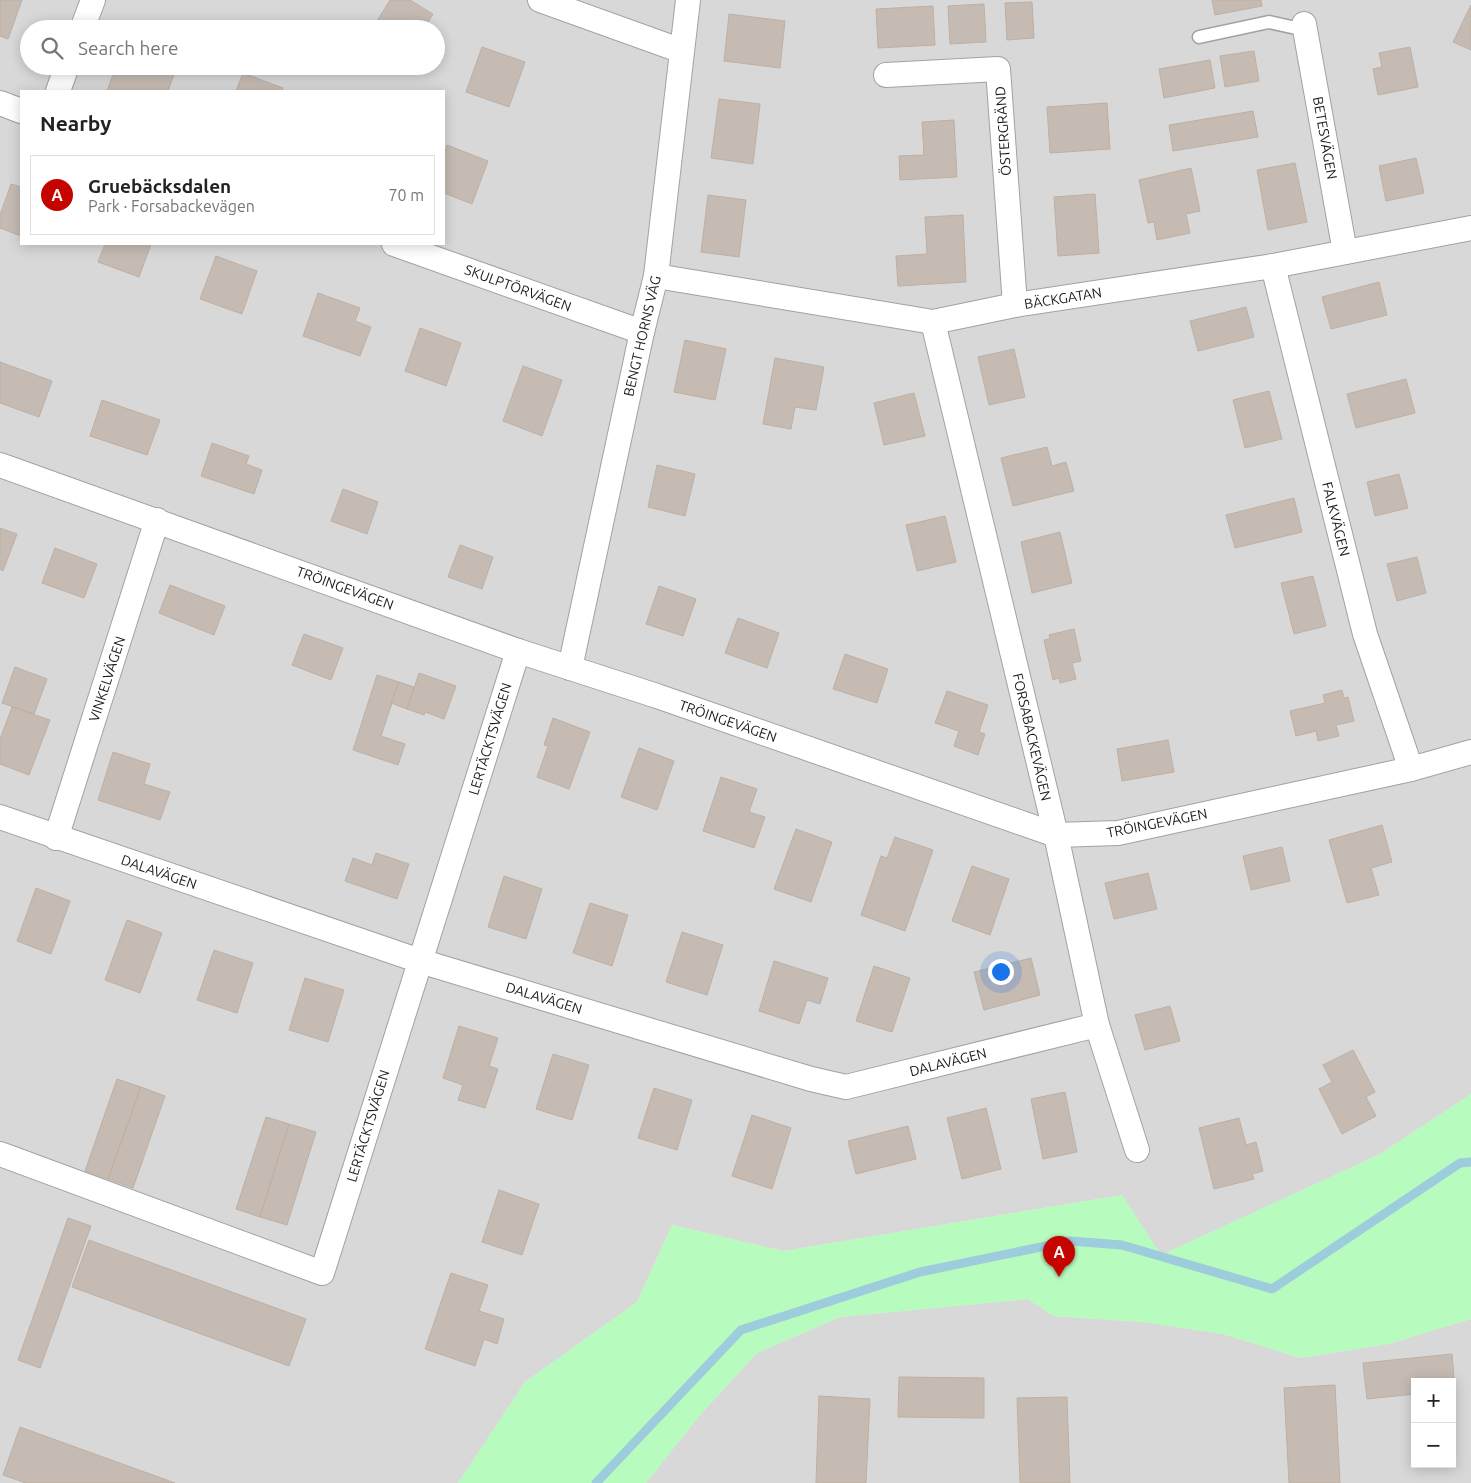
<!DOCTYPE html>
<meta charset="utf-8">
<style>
:root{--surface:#fff;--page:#f6f6f6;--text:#222;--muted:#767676;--line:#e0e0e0;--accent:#c50400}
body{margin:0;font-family:Ubuntu,sans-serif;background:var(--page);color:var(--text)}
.controls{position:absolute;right:15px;bottom:15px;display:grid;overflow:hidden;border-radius:0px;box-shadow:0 2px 12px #0003}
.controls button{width:45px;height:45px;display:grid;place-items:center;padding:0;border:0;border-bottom:1px solid var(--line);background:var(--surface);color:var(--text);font:25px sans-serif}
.you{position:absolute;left:1000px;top:971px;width:18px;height:18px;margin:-12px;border:4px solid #fff;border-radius:50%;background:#1a73e8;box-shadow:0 0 0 8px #1a73e833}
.badge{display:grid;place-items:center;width:32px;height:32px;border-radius:50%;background:var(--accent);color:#fff;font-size:16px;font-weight:700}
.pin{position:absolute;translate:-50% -41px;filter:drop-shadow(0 1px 2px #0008)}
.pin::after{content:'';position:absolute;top:26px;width:18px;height:15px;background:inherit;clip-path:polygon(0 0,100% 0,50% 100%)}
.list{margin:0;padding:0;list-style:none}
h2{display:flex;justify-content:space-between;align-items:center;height:65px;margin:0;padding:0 20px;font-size:21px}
h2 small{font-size:16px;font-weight:400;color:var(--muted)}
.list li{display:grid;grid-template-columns:32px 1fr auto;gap:15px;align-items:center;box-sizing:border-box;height:80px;margin:0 10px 10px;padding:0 10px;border:1px solid var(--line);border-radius:0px}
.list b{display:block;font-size:19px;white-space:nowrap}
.list p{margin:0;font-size:16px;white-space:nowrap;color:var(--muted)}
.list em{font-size:16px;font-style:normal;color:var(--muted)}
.icon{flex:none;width:28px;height:28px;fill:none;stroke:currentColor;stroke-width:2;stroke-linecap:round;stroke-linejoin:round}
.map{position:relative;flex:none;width:1471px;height:1483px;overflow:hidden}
.search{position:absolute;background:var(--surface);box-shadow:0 2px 12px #0003;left:20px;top:20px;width:425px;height:55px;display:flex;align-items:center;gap:12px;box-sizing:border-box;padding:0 18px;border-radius:28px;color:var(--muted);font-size:19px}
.panel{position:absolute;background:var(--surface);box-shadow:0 2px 12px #0003;left:20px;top:90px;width:425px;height:155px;border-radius:0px}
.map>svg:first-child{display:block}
</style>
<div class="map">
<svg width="1471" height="1483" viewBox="0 0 1471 1483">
<rect width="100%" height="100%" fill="#ede9df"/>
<!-- residential -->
<g fill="#d9d8d8" fill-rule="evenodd">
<path d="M0,0H1471V1094L1380,1154L1161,1256L1122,1195L783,1251L672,1225L637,1302L525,1382L458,1483H0ZM29,29H436V66H29ZM21,91H444V244H21Z"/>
<path d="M1028,1299L1053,1316L1143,1322L1223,1334L1301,1358L1388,1344L1471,1319V1483H646L700,1415L757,1353L840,1317ZM1415,1382H1452V1464H1415Z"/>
</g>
<!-- park -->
<polygon fill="#b8fbbf" points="1471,1094 1471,1319 1388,1344 1301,1358 1223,1334 1143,1322 1053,1316 1028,1299 840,1317 757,1353 700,1415 646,1483 458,1483 525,1382 637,1302 672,1225 783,1251 1122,1195 1161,1255 1380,1154"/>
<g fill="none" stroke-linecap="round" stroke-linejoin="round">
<!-- stream -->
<polyline stroke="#9dcddd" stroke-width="9" points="596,1483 741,1330 920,1272 1070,1241 1122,1245 1272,1289 1460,1163 1471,1162"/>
</g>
<!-- building -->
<g fill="#c5bbb3" stroke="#bfafa1">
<polygon points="0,0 22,0 8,39 0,36"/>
<polygon points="390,0 410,0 433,14 425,27 428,29 372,29"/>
<polygon points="1212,0 1261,0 1262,6 1215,15"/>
<polygon points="1032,2 1034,38 1007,40 1005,3"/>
<polygon points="984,4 986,42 950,44 948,6"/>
<polygon points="1471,5 1471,50 1453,42"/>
<polygon points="933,6 935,45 878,48 876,9"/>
<polygon points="729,14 785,21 780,68 724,61"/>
<polygon points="482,47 525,62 509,107 466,92"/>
<polygon points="1410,47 1418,87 1378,95 1373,69 1382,67 1379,53"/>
<polygon points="1254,51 1259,81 1225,87 1220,56"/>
<polygon points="1210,60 1215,88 1164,98 1159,69"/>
<polygon points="116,66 177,66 168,91 107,91"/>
<polygon points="243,73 283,88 282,91 236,91"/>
<polygon points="719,99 760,104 753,164 711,158"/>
<polygon points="1107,103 1110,149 1050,153 1047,107"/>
<polygon points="1253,111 1258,137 1173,151 1169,125"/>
<polygon points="954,120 957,177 900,180 899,156 924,155 922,122"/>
<polygon points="447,145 488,161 472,204 444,193 444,155"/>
<polygon points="1416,158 1424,193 1386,201 1379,166"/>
<polygon points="1295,163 1307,222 1268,230 1257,170"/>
<polygon points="1191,168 1200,211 1186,214 1190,233 1157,240 1154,222 1148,223 1139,180"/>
<polygon points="11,184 21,187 21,236 0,228 0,215"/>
<polygon points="1095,194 1099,253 1058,256 1054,197"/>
<polygon points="708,195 746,200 739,257 701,252"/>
<polygon points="963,215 966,282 898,286 896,256 927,254 925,217"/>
<polygon points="105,244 151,244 139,277 98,262"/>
<polygon points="216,256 257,271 242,314 200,299"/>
<polygon points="1379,282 1387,315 1331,329 1322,297"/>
<polygon points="318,293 360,308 355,321 371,327 360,356 303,336"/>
<polygon points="1246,307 1254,337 1198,351 1190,321"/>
<polygon points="420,328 461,343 446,386 405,371"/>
<polygon points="685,340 726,349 715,400 674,392"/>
<polygon points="1014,349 1025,397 989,405 978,357"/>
<polygon points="775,358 824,367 816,410 795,407 791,429 763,424"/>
<polygon points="0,362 52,381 39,417 0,403"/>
<polygon points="523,366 562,380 542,436 503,421"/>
<polygon points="1406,379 1415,413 1356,428 1347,394"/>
<polygon points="1269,391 1282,439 1245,448 1233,400"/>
<polygon points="914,393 925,436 884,445 874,403"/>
<polygon points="102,400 160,420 147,455 90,436"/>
<polygon points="212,443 249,456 246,464 262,470 254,494 201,476"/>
<polygon points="1047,447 1052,466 1066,462 1074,491 1013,506 1001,458"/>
<polygon points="657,465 695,474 685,516 648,507"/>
<polygon points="1399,474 1408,508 1375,516 1367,482"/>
<polygon points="343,489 378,502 367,534 331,521"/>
<polygon points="1294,498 1302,532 1235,548 1226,515"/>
<polygon points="945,516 956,562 917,571 906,525"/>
<polygon points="0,528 17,534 3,571 0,569"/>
<polygon points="1060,532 1072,583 1032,593 1021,542"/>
<polygon points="460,545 493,557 482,589 448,577"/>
<polygon points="55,548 97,564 84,598 42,583"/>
<polygon points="1417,557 1426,593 1397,601 1387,564"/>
<polygon points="1313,576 1326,626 1294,634 1281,583"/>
<polygon points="170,585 225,606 214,635 159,613"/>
<polygon points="659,586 696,599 683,636 646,624"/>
<polygon points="738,618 779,633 767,668 725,653"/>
<polygon points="1074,629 1081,661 1072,663 1076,679 1060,683 1059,678 1053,680 1044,640 1050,639 1049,635"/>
<polygon points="304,634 343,648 331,680 292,665"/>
<polygon points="845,654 888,669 877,703 833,689"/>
<polygon points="15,667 47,679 34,714 2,703"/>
<polygon points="419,673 456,686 444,719 425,712 424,715 407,709"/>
<polygon points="377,675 399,682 381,736 405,744 398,765 353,750"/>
<polygon points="399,682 414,687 407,709 391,703"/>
<polygon points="1342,690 1344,698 1348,697 1354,721 1336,725 1339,736 1318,741 1316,731 1296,736 1290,711 1325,703 1323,695"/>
<polygon points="947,691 988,705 979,732 985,734 978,755 954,746 959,731 935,723"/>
<polygon points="12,707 50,720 29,775 0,764 0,739"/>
<polygon points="553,718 590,732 569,789 537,777 548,746 544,745"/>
<polygon points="1168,740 1174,772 1122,781 1117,749"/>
<polygon points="639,748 674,761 657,810 621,797"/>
<polygon points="113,752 150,764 144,784 170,792 160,820 98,800"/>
<polygon points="721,777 757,789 749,812 765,817 754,848 703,831"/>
<polygon points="1382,825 1392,862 1371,868 1379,895 1347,903 1329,840"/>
<polygon points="796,829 832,842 811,902 774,889"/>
<polygon points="895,837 933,850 905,931 861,915 881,856 887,858"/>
<polygon points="1282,847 1290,881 1251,890 1243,856"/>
<polygon points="376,853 409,864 397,899 345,881 353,858 372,865"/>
<polygon points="972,866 1009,879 990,935 952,921"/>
<polygon points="1148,873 1157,909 1114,919 1105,883"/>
<polygon points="504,876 542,889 526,939 488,927"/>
<polygon points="36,888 70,901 51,954 17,941"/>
<polygon points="590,903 628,915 612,966 573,953"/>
<polygon points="127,920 162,933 140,993 105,980"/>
<polygon points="682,932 723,945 707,995 666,982"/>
<polygon points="214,950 253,963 237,1013 197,1000"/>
<polygon points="1031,958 1040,995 984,1010 974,972"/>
<polygon points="774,961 828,978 820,1004 807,1000 799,1024 759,1011"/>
<polygon points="874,966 910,978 892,1032 856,1021"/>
<polygon points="305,978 344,990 328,1042 289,1030"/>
<polygon points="1170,1006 1180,1041 1145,1050 1135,1015"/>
<polygon points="459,1026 498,1038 489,1066 498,1069 485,1108 458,1100 463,1085 443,1078"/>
<polygon points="1353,1050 1375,1092 1366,1097 1376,1116 1342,1134 1319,1089 1332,1082 1323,1065"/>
<polygon points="553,1054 589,1065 572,1120 536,1109"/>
<polygon points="117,1079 141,1087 108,1179 85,1171"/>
<polygon points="141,1087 165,1096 133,1188 108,1179"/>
<polygon points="654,1088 692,1100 677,1150 638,1138"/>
<polygon points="1065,1092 1077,1152 1043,1159 1031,1099"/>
<polygon points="986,1108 1001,1169 962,1179 947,1118"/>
<polygon points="752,1115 791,1128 772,1189 732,1176"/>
<polygon points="266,1117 289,1124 260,1217 236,1209"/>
<polygon points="1239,1118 1246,1145 1256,1142 1263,1171 1252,1174 1254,1179 1214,1189 1199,1128"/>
<polygon points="289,1124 316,1132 287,1225 260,1217"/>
<polygon points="908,1126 916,1159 856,1174 848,1141"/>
<polygon points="499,1190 539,1204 522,1255 482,1242"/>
<polygon points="68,1218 91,1226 40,1368 18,1360"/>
<polygon points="89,1240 306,1319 289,1366 72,1287"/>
<polygon points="451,1273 488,1285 479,1311 504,1319 497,1344 484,1339 475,1366 425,1349"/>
<polygon points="1452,1354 1455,1390 1452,1390 1452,1382 1415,1382 1415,1394 1367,1399 1363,1363"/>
<polygon points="899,1377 984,1378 984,1418 898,1417"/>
<polygon points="1335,1385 1340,1483 1289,1483 1284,1388"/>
<polygon points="819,1396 870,1399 866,1483 816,1483"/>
<polygon points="1067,1397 1070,1483 1020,1483 1017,1398"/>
<polygon points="20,1427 175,1483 26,1483 3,1475"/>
</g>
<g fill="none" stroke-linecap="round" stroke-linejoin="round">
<!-- lane casing -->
<g stroke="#a2a2a2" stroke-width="15">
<polyline id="lane" points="1199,37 1269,22 1305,30"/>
</g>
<!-- street casing -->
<g stroke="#a2a2a2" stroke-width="26">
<g id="street">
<polyline points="540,0 682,51"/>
<polyline points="1304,24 1345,252"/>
<polyline points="82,29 93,0"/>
<polyline points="886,75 998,69 1015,305"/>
<polyline points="58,91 67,66"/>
<polyline points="0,103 21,111"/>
<polyline points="394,244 642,332"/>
<polyline points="1273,266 1365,634 1411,769"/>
<polyline points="656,276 933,322 1015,305 1273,266 1471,228"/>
<polyline points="933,322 1056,835 1097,1025 1137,1150"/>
<polyline points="0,465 518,651 657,696 1056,835 1118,833 1411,769 1471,752"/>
<polyline points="570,668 642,332 656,276 688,0"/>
<polyline points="0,817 420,961 811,1079 846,1087 1097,1025"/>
<polyline points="56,838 157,520"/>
<polyline points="0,1154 322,1273 518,651"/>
</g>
</g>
<!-- lane -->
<use href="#lane" stroke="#fff" stroke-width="12"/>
<!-- street -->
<use href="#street" stroke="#fff" stroke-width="24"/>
</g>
<g text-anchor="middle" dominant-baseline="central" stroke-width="4.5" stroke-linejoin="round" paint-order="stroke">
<!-- street labels -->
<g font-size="14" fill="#1b1b1b" stroke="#fff">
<text transform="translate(1003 131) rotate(-94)">ÖSTERGRÄND</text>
<text transform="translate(1325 138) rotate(80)">BETESVÄGEN</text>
<text transform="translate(518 288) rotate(20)">SKULPTÖRVÄGEN</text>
<text transform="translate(1063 298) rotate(-9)">BÄCKGATAN</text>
<text transform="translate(642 336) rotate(-77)">BENGT HORNS VÄG</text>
<text transform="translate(1336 519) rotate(76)">FALKVÄGEN</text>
<text transform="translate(345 588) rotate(20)">TRÖINGEVÄGEN</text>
<text transform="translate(107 679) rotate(-72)">VINKELVÄGEN</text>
<text transform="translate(728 721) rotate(19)">TRÖINGEVÄGEN</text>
<text transform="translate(1032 737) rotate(77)">FORSABACKEVÄGEN</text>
<text transform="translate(490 739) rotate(-73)">LERTÄCKTSVÄGEN</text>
<text transform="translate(1157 823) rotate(-11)">TRÖINGEVÄGEN</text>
<text transform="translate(159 872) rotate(19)">DALAVÄGEN</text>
<text transform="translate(544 998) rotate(17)">DALAVÄGEN</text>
<text transform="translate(948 1062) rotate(-14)">DALAVÄGEN</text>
<text transform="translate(368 1126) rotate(-73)">LERTÄCKTSVÄGEN</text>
</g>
</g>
</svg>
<div class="controls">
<button>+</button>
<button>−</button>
</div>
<div class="you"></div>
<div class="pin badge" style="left:1059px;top:1277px">A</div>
<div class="search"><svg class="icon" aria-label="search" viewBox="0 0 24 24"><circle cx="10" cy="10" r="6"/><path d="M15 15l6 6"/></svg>Search here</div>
<section class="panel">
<h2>Nearby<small></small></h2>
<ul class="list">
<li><span class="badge">A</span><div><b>Gruebäcksdalen</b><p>Park · Forsabackevägen</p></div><em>70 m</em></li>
</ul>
</section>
</div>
